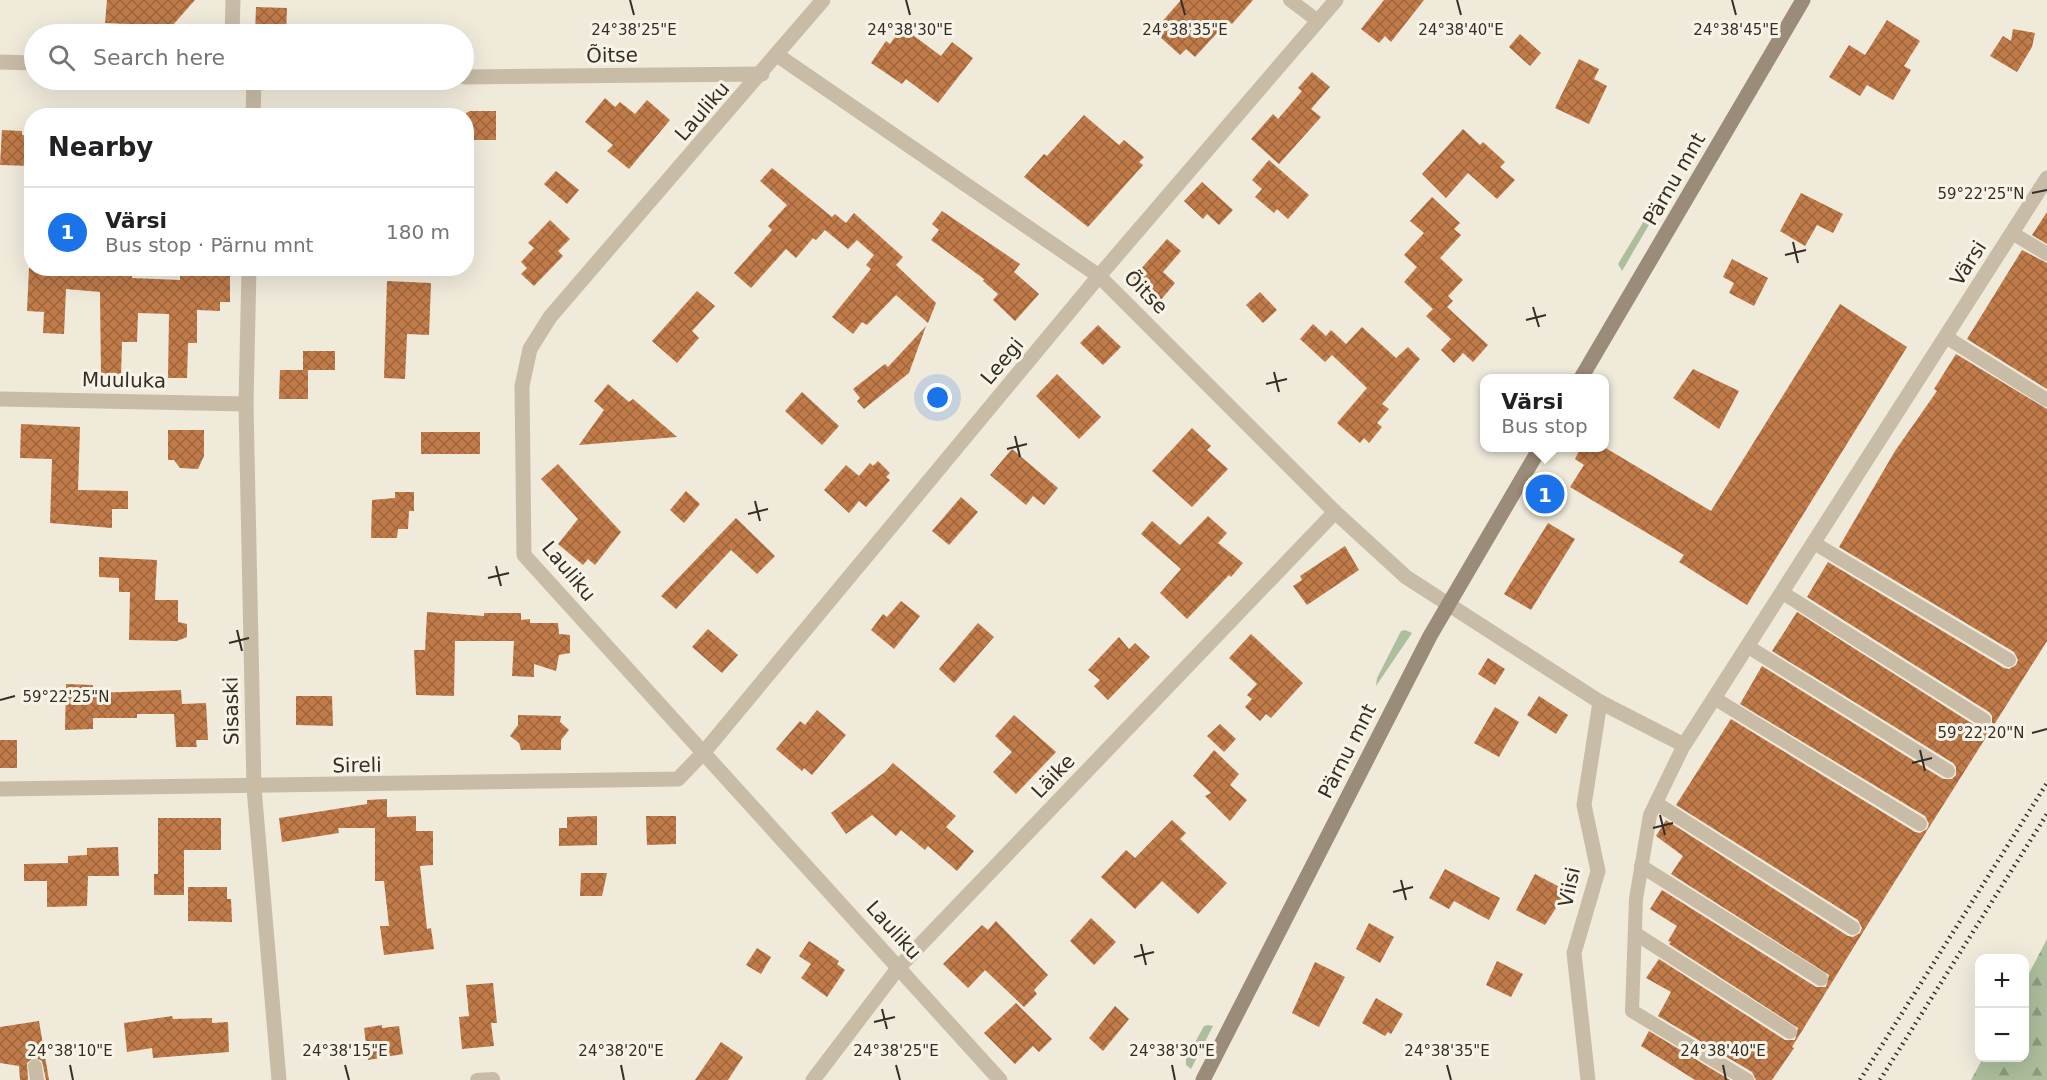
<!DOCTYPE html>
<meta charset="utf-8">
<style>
:root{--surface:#fff;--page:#f2f2f2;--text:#202124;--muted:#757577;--line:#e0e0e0;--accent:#1a73e8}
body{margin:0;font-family:"DejaVu Sans",sans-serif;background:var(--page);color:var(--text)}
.controls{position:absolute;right:18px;bottom:18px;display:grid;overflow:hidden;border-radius:12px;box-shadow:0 6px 24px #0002}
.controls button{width:54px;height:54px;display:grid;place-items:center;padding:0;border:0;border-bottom:2px solid var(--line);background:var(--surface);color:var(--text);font:30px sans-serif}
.you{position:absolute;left:938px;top:398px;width:21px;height:21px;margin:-15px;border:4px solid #fff;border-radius:50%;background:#1a73e8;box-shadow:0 0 0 9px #1a73e833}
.badge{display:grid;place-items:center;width:39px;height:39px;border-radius:50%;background:var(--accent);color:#fff;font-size:20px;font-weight:700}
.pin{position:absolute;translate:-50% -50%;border:3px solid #fff;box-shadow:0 2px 6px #0006}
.popup{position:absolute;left:1480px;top:374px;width:129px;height:78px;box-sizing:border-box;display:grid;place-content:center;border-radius:12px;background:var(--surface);filter:drop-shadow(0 2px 4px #0005);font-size:20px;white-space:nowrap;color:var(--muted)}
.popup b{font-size:22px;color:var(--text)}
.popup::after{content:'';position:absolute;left:50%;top:100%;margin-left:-12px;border:12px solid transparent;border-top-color:var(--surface)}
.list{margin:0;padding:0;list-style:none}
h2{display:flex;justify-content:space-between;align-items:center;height:78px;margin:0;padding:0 24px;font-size:26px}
h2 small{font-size:20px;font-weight:400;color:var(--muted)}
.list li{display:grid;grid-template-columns:39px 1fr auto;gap:18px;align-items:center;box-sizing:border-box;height:90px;padding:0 24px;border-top:2px solid var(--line)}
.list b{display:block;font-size:22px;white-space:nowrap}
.list p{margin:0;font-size:20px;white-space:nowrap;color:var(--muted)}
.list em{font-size:20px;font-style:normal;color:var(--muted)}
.icon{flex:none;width:33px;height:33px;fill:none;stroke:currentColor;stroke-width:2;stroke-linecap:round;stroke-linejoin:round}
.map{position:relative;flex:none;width:2047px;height:1080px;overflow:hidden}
.search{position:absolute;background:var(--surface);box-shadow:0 6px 24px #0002;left:24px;top:24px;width:450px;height:66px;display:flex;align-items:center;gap:15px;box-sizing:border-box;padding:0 21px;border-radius:33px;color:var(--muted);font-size:22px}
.panel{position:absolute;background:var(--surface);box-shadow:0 6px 24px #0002;left:24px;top:108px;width:450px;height:168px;border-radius:24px}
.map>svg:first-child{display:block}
</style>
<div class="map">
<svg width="2047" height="1080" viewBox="0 0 2047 1080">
<defs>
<pattern id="forest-firs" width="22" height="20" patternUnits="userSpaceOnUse" patternTransform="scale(1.5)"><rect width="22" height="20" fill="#acbe9c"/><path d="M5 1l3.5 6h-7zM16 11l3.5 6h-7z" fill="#8d9b7f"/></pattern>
<pattern id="building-cross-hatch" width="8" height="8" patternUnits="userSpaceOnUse" patternTransform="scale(1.5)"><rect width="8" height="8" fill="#c07b49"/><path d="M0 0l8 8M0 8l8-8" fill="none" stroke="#9d653d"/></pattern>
</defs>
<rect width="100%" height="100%" fill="#f0eadb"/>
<!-- grass -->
<g fill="#acbe9c">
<polygon points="1668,181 1674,182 1622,271 1618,264"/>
<polygon points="1405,630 1412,633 1376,686 1377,678 1401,631"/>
<polygon points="1208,1025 1213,1026 1191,1069 1186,1065 1186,1059 1204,1026"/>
</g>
<!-- forest -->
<polygon fill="url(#forest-firs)" points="2047,939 2047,1080 1971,1080 1983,1058 2024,1058 2025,981"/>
<!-- building -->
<g fill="url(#building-cross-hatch)">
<polygon points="107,0 195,0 172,26 105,23"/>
<polygon points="1181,0 1253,0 1232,24 1228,21 1195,57 1186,49 1180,55 1159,36 1166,29 1160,24"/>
<polygon points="1384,0 1424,0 1391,42 1385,36 1379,43 1361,29"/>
<polygon points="256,7 287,8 286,34 255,34"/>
<polygon points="1887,20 1920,41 1904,66 1911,70 1893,100 1867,85 1860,96 1829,77 1849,45 1865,55"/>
<polygon points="902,27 941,56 952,42 973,58 938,103 906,79 902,84 871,63 886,41 890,44"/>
<polygon points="2013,29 2035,33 2032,47 2017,72 1990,56 2003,36 2011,41"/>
<polygon points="1520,34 1541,53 1530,66 1509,47"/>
<polygon points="1579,59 1599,69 1594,79 1607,86 1589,124 1555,108"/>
<polygon points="1312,72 1330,87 1311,109 1321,117 1279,164 1251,139 1273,114 1278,119 1302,91 1298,88"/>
<polygon points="605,98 615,107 620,102 635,114 647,100 670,120 629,169 607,151 613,145 585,122"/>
<polygon points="470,111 496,111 496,140 466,140 466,113"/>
<polygon points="1084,115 1119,145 1124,140 1144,157 1139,162 1143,165 1088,227 1024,177 1044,154 1047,156"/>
<polygon points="1463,129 1480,145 1483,142 1505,162 1500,167 1515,180 1497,199 1468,173 1446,198 1422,174"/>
<polygon points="2,130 22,131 22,135 32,136 32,166 0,165"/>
<polygon points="1269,160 1309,195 1288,219 1277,209 1274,213 1255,197 1262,189 1252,180"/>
<polygon points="772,168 832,217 835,214 846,223 854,213 903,257 896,265 936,303 928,323 896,295 867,325 862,322 853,334 832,317 871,269 866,265 874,255 857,240 848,249 825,230 816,240 813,238 796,258 786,249 751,288 734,273 772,230 768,226 787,205 760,181"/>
<polygon points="556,171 579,190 567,204 544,184"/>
<polygon points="1202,182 1233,210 1219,225 1207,214 1203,219 1184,201"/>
<polygon points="1801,193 1843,214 1833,233 1817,225 1805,246 1780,231"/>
<polygon points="1432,197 1460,223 1454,229 1461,235 1440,258 1463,280 1448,296 1453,301 1447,307 1488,345 1473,362 1463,353 1454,363 1441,350 1451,339 1426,316 1433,309 1404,282 1417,267 1404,255 1424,233 1410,221"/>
<polygon points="942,211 1020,264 1014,272 1039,294 1015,321 993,300 998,294 983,281 984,279 931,240 939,230 932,224"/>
<polygon points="2047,212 2047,244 2032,235"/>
<polygon points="550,220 570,239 558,251 563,256 534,286 521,274 527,268 521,262 534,248 528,243"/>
<polygon points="1167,239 1181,251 1163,272 1175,283 1160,301 1133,278"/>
<polygon points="2022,250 2047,263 2047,389 1967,339"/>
<polygon points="1732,259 1768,278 1754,306 1729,293 1734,283 1723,277"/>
<polygon points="29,268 104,272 104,268 128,268 128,271 132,271 132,278 180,280 180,270 230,270 230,302 220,302 220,311 197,310 197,343 188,343 187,378 168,378 169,314 138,313 137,342 122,342 121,376 101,376 100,292 66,289 64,334 43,333 44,312 27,311"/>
<polygon points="387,281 431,283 429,335 407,334 405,379 384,378"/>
<polygon points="697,291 715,306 692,331 699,338 677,363 652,341"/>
<polygon points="1260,292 1277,310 1263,323 1246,305"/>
<polygon points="1840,304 1907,347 1747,605 1679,562 1684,555 1570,487 1584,465 1575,459 1581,447 1604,447 1711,511"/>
<polygon points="1313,324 1326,336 1331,330 1346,344 1362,327 1396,358 1408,347 1420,359 1382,404 1389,409 1377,423 1382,427 1369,443 1364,438 1360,443 1337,423 1367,388 1332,355 1325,362 1300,339"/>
<polygon points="1098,325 1121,347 1103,365 1080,343"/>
<polygon points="926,326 909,373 864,409 857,401 860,398 853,389 885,364 888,367"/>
<polygon points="303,351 335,351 335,370 308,370 308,399 279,399 280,370 303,370"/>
<polygon points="1956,354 2047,409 2047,641 1868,924 1792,1047 1794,1048 1772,1080 1756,1080 1752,1072 1658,1016 1671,992 1646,978 1659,959 1785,1040 1795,1040 1798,1028 1669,944 1671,942 1668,941 1677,926 1650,909 1662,890 1816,987 1826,987 1829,975 1671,874 1683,856 1656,836 1666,820 1848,936 1853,937 1860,933 1862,928 1858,920 1676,805 1731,719 1915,832 1920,833 1927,829 1929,824 1925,816 1740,704 1762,666 1943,779 1952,779 1956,775 1956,767 1953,763 1772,651 1797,612 1979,728 1988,728 1992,724 1992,716 1989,712 1807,597 1828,562 2004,668 2009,669 2016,665 2018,660 2014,652 1839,547 1895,451 1937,391 1934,389"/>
<polygon points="1693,369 1739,391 1719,429 1673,398"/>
<polygon points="1057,374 1101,417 1079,439 1036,396"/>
<polygon points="608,384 629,402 633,399 677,437 579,445 604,410 594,401"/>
<polygon points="802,392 839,426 822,445 785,411"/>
<polygon points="21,424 80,427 78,490 128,491 128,509 112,509 112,528 50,523 52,459 20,458"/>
<polygon points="1192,428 1211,446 1207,450 1228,469 1192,507 1152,471"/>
<polygon points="168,430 204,430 204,456 198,469 180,468 174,460 168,460"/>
<rect x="421" y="432" width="59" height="22"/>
<polygon points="1012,449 1058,488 1044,505 1033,496 1026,505 990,475"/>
<polygon points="878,461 890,473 886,477 890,480 866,507 859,501 849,513 824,490 846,465 859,476 870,463 873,466"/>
<polygon points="558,464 621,532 595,565 588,559 583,565 558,544 578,519 541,479"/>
<polygon points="686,491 700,504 684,523 670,510"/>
<polygon points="395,492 414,492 414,511 409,511 408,529 398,529 397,538 371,538 372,500 395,498"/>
<polygon points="961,497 978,512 949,545 932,531"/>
<polygon points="1208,516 1227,533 1218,543 1243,563 1231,577 1229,575 1187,619 1160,593 1181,569 1141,534 1152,521 1180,545"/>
<polygon points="736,518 775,556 757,574 731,550 676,609 661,596"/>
<polygon points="1548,523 1575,539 1531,610 1504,594"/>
<polygon points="1345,546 1359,570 1307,605 1293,586 1302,580 1300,576"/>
<polygon points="99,557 157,560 155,600 178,600 178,622 187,624 187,637 177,641 129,640 130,592 119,592 119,578 99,577"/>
<polygon points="901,601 920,616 894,649 871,630 883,614 887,617"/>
<polygon points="427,612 484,616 484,613 521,613 521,620 530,619 530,623 558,623 559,634 570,635 570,653 559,655 556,671 534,664 534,677 512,676 514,641 455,641 454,696 416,695 414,650 425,650"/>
<polygon points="978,623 994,637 954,683 939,669"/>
<polygon points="708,629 738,655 722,673 692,647"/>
<polygon points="1251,634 1303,683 1271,718 1266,714 1260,721 1245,707 1252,699 1247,695 1257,684 1229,658"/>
<polygon points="1119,637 1129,649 1135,643 1150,657 1108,700 1094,686 1100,680 1088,670"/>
<polygon points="1488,658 1505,669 1495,685 1478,674"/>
<polygon points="66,684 93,685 93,693 181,690 182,704 206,703 208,740 196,740 197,747 176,747 174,714 137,714 137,718 93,718 93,729 65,730"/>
<polygon points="296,696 332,696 333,726 296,725"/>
<polygon points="1539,696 1568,715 1556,734 1527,715"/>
<polygon points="1495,707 1519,722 1499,757 1474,743"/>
<polygon points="817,710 846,735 812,775 804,768 802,771 776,749 800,721 805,725"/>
<polygon points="518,715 561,716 560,722 569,730 561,740 561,750 521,750 519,743 510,736 518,725"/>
<polygon points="1014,715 1056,752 1016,794 993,772 1012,752 995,736"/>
<polygon points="1220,724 1236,739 1224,752 1207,736"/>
<rect x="0" y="740" width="17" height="28"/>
<polygon points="1214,750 1239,774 1230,785 1247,800 1230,821 1205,796 1211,793 1193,776"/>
<polygon points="893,763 956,816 946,827 974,851 957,871 928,846 925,850 901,830 896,836 872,815 846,834 831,813 885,772"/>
<polygon points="387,799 387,817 416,816 416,831 433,831 433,865 420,866 427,929 431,928 434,949 384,955 380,926 389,926 384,881 375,881 375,828 338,828 339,833 282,842 279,818 367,804 367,800"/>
<polygon points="597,816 597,845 559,846 559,828 567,828 567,817"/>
<polygon points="646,816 676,816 676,844 647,845"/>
<polygon points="158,818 221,818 221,850 184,850 184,895 154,895 154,874 158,874"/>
<polygon points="1172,820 1186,833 1180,839 1227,883 1198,914 1162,881 1135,909 1101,877 1126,850 1135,858"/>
<polygon points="118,847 119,876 88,876 87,906 47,907 47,881 24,881 24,864 68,863 68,856 87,855 87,848"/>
<polygon points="1445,869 1500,898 1489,920 1454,901 1449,909 1429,898"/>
<polygon points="581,873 607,873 602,896 580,896"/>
<polygon points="1535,874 1567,891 1545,925 1516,910"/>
<polygon points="188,887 227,887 227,899 231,899 232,922 188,921"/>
<polygon points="1091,918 1116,942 1094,965 1070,941"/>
<polygon points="996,921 1048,975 1034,990 1037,994 1024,1007 985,970 968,988 943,964 982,925 988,930"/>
<polygon points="1369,923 1394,937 1380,963 1356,949"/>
<polygon points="809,941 839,961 837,964 845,970 827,997 801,978 811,964 799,956"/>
<polygon points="757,948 771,957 761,974 746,965"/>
<polygon points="1497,961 1523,974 1511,997 1486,985"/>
<polygon points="1315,962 1345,977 1319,1027 1292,1013"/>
<polygon points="493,983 497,1023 491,1023 494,1046 462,1049 459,1017 469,1016 466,985"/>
<polygon points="1376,998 1403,1014 1391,1034 1388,1032 1385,1036 1362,1023"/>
<polygon points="1016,1003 1052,1039 1039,1052 1033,1046 1015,1064 984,1033"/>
<polygon points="1115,1006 1129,1019 1103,1051 1089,1038"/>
<polygon points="172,1016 173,1019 212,1018 212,1023 228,1022 229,1052 153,1058 152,1048 127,1052 124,1023"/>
<polygon points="39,1021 49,1080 46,1080 42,1061 34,1057 27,1063 28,1080 20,1080 19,1066 0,1063 0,1027"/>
<polygon points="382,1025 382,1028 399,1026 403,1054 368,1060 364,1028"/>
<polygon points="1649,1031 1730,1080 1695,1080 1641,1046"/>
<polygon points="721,1042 743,1057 728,1080 695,1080"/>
</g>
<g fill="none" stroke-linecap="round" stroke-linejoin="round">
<!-- lane -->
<g stroke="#c8bca7" stroke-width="14">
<polyline points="1290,0 1318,21"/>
<polyline points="2012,233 2047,254"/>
<polyline points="1946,337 2047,400"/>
<polyline points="1814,543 2009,660"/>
<polyline points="1783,593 1984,720"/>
<polyline points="1747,646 1948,771"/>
<polyline points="1714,698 1920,824"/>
<polyline points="1684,745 1650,815 1636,899 1632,1011 1747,1080"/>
<polyline points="1656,803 1853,928"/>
<polyline points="1641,866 1821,979"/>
<polyline points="1636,934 1790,1032"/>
<polyline points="35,1066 37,1080"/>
<polyline points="477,1080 493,1079"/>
</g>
<!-- street -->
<g stroke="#c8bca7" stroke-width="15">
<polyline points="823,0 550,317 530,349 522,386 524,555 1000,1080"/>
<polyline points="232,34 233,0"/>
<polyline points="777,55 1099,276 1335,512 1406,577 1600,702 1684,745 2047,178"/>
<polyline points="0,62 34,63"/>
<polyline points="464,77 762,74"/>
<polyline points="253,116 254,80"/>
<polyline points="249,268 246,404 254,788 279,1080"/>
<polyline points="0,399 246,404"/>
<polyline points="0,789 678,779 704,752 1099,276 1336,0"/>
<polyline points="813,1080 899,967 1335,512"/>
<polyline points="1588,1080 1574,953 1598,871 1584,805 1600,702"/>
</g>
<!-- secondary -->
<g stroke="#9b8b79" stroke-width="15">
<polyline points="1581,378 1803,0"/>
<polyline points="1203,1080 1430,636 1540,448"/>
</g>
<!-- rail -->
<g stroke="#352e27" stroke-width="4.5" stroke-dasharray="1.5 4.5" stroke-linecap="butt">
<polyline points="1860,1080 2047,783"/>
<polyline points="1880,1080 2047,814"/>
</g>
</g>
<!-- ticks -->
<path fill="none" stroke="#352e27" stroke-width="2" d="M630,0L634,15M906,0L910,15M1181,0L1185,15M1457,0L1461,15M1732,0L1736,15M2032,193L2047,190M1793,242L1798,263M1785,255L1806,250M1533,307L1539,327M1526,320L1546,315M1274,372L1279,392M1266,384L1287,379M1015,436L1020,457M1007,449L1027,444M755,501L760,521M748,514L768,509M496,566L501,586M488,578L509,573M237,630L242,651M229,643L249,638M0,700L15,696M2032,733L2047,729M1920,750L1925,771M1912,763L1932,758M1660,815L1665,835M1653,828L1673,823M1401,880L1406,900M1393,892L1413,887M1141,944L1146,965M1134,957L1154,952M882,1009L887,1029M874,1022L895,1017M70,1065L73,1080M345,1065L349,1080M621,1065L624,1080M896,1065L900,1080M1172,1065L1175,1080M1447,1065L1451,1080M1723,1065L1726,1080"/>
<g text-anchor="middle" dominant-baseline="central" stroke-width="6" stroke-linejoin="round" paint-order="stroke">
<!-- street labels -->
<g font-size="20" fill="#352e27" stroke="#f8f3e7">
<text transform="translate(612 55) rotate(-1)">Õitse</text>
<text transform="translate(702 111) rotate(-49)">Lauliku</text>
<text transform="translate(1674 179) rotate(-60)">Pärnu mnt</text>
<text transform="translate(1968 263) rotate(-57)">Värsi</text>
<text transform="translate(1146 292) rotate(45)">Õitse</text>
<text transform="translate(1002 361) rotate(-50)">Leegi</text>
<text transform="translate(124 380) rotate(1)">Muuluka</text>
<text transform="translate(569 571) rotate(50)">Lauliku</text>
<text transform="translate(231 711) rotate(-91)">Sisaski</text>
<text transform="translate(1347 751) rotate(-63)">Pärnu mnt</text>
<text transform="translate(357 765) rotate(-1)">Sireli</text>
<text transform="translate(1053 776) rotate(-46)">Läike</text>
<text transform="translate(1569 887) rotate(-78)">Viisi</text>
<text transform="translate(894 930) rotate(48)">Lauliku</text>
</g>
</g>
<g font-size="15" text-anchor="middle" fill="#352e27" stroke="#f8f3e7" stroke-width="6" stroke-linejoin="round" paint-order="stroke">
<text x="910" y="35">24°38'30"E</text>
<text x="1461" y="35">24°38'40"E</text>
<text x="634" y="35">24°38'25"E</text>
<text x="1185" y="35">24°38'35"E</text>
<text x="1736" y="35">24°38'45"E</text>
<text x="1981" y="199">59°22'25"N</text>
<text x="66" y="702">59°22'25"N</text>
<text x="1981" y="738">59°22'20"N</text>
<text x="70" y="1056">24°38'10"E</text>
<text x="345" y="1056">24°38'15"E</text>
<text x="621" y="1056">24°38'20"E</text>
<text x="896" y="1056">24°38'25"E</text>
<text x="1172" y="1056">24°38'30"E</text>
<text x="1447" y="1056">24°38'35"E</text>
<text x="1723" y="1056">24°38'40"E</text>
</g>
</svg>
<div class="controls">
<button>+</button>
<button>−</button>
</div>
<div class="you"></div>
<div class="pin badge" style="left:1545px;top:494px">1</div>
<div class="popup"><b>Värsi</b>Bus stop</div>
<div class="search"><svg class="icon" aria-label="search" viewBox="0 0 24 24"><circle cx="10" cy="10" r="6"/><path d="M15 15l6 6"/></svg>Search here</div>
<section class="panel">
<h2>Nearby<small></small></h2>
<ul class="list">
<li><span class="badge">1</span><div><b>Värsi</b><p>Bus stop · Pärnu mnt</p></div><em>180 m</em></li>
</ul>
</section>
</div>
